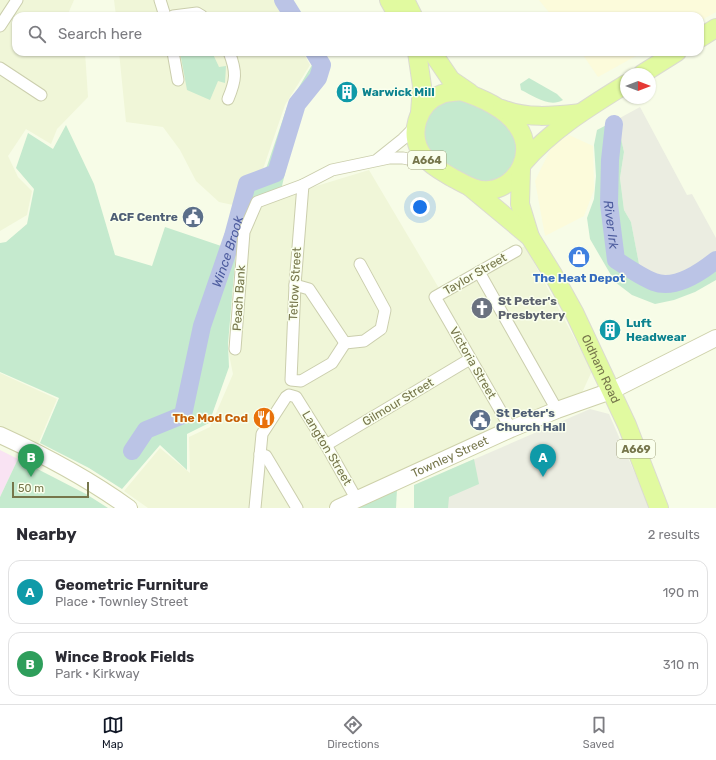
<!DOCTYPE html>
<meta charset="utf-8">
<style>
:root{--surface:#fff;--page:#f7f7f7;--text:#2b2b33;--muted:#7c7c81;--line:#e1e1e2;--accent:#111827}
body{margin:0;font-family:Rubik,sans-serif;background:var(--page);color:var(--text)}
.compass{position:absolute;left:620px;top:68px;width:36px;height:36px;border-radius:50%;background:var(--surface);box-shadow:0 1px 3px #0004;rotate:90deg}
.scale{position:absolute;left:12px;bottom:10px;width:77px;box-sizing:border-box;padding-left:4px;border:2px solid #76764b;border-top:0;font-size:11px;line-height:14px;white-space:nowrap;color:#76764b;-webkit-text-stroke:3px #faffed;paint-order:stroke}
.you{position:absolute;left:420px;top:207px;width:14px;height:14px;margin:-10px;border:3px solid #fff;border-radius:50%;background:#1a73e8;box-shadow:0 0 0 6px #1a73e833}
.badge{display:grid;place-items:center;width:26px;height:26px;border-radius:50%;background:var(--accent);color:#fff;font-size:13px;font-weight:700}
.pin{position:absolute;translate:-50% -33px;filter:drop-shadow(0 1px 2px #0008)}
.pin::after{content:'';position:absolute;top:21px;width:14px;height:12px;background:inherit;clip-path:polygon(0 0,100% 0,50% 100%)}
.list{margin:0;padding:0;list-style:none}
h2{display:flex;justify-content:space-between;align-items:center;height:52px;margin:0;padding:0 16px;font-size:17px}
h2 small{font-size:13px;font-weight:400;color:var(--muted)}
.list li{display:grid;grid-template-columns:26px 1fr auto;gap:12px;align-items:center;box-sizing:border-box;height:64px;margin:0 8px 8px;padding:0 8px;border:1px solid var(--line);border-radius:12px}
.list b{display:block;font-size:15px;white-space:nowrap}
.list p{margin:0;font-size:13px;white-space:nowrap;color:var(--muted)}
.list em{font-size:13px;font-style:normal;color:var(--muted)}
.icon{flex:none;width:22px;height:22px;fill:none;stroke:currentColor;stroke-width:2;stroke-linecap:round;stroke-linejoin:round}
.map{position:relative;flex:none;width:716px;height:508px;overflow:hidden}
.search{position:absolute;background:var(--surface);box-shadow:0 1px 3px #0004;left:12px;right:12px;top:12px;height:44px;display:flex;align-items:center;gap:10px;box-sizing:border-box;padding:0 14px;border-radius:12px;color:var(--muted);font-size:15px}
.sheet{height:196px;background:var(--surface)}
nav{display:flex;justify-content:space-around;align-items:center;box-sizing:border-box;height:56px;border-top:1px solid var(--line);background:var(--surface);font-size:11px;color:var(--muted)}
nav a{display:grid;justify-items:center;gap:2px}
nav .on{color:var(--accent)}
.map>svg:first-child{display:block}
</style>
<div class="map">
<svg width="716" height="508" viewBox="0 0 716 508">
<rect width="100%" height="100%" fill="#f7fce7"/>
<!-- residential -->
<g fill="#f0f6d8">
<polygon points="0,0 74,0 67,16 16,16 16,52 85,52 88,97 57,129 51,144 26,129 8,156 18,177 32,191 27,215 0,231"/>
<polygon points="114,0 274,0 282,16 116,16"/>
<polygon points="119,52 303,52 310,65 285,105 262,172 255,179 246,179 233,205 219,202 196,181 180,150 163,127 126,122"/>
<polygon points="369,170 440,290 525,246 592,371 580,397 327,508 148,508 124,491 160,448 190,473 189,437 210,427 233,374 229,354 243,222 251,206"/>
<polygon points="0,373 57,399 35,451 0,435"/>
</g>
<!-- commercial -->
<g fill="#fcfbdb">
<polygon points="539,0 716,0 716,12 700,21 700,16 552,16"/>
<polygon points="581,52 643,52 598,77"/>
<polygon points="569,135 593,146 594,190 584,216 545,236 535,181 553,144"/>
</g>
<!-- industrial -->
<g fill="#ebede1">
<polygon points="640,107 687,195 692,194 716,238 716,252 675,277 653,278 639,264 631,222 624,210 620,178 624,152 620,134 618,119"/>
<polygon points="590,409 609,414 650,508 443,508 447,471"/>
</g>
<!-- education -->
<polygon fill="#f9e3f3" points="0,450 18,459 0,497"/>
<!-- green -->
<g fill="#c5eace">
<polygon points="276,0 288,0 297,16 285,16"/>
<polygon points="180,52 212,52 219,67 226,66 225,83 218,81 210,100 187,90"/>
<polygon points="305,52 317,52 323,75 320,84 299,113 282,186 254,203 238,203 248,180 261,176 267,166 287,107 312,65"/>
<path d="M529,78L557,94L563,100C549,108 534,96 521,90L520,84Z"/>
<polygon points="450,99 470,101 500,119 513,131 518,154 511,171 493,182 473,181 429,153 422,134 431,110"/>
<polygon points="618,119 620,134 624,152 620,178 624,210 631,222 639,264 653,277 675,277 716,252 716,280 695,292 674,300 655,304 632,295 615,282 590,239 587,218 594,199 596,176 594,145 597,130"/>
<polygon points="66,125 94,184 115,255 152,266 165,227 236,251 228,344 229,367 209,423 187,434 187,470 160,445 122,489 89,468 40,443 59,398 0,372 0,243 6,242 27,224 34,189 16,168 28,133 53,149"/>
<polygon points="18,459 86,494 108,508 0,508 0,497"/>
<polygon points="474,459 479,484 449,497 448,508 414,508 414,485"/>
<polygon points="397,489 396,508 353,508"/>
</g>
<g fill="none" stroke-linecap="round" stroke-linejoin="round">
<!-- river -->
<g stroke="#bbc4e6" stroke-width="18">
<polyline points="283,0 293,16"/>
<path id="s1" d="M614,124L610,160L609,204L616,260C628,268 641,277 654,282C675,290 701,272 716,260"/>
<path id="s2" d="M132,451L146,430L183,415L202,326L233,236L247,184L276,173L297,104L318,78L322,65L314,52"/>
</g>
<!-- street casing -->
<g stroke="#cbcead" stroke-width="13">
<g id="street">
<polyline points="160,0 165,16"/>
<polyline points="173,16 197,13 202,16"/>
<polyline points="0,26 17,0"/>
<polyline points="173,52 178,80"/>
<polyline points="0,68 41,95"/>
<path d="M228,99C236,80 237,72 229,52"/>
<polyline points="378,159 403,139 416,126"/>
<polyline points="303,185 295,285 291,380 301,381 332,363 345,343"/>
<polyline points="479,272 557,410"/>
<polyline points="295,285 309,289 345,343"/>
<polyline points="345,343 364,341 381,329 385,310 360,264"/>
<polyline points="235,349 244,232 257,202 303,185 332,170 389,158 403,158 428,163"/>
<polyline points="511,429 435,297 516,251"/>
<polyline points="326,445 470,359"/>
<polyline points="260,454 266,456 297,508"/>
<polyline points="255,508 262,434 286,397 289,395 296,397 326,445 357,500"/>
</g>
</g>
<!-- secondary casing -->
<g stroke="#ced1aa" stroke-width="18">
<g id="secondary">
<path d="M0,435C46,456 89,479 129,508"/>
<path id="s3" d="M338,508L511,429L557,410L611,391L716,338"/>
</g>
</g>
<!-- primary casing -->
<g stroke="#dbdbd0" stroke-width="20">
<g id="primary">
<polyline points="389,0 398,16"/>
<polyline points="405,0 413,16"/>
<polyline points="700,38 716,28"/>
<polyline points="417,52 422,86 420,113"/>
<polyline points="432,52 451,80 470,93"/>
<polyline points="642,74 677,52"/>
<path d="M460,91C480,97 507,109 518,127C535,152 519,186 490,190C476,192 465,184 453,178C443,172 431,166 424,157C407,136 417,103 442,94C448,92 454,92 460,91Z"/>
<path d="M502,109C527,119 553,116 580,113"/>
<path d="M523,163C551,130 589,107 626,84"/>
<polyline points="521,169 520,204 530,237"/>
<path id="s4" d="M470,187L530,237L554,276L574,312L627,425L659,508"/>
</g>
</g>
<!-- street -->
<use href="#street" stroke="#fff" stroke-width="11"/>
<!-- secondary -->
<use href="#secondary" stroke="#fff" stroke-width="16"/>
<!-- primary -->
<use href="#primary" stroke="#e1faa0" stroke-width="18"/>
</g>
<!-- icons -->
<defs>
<g id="building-disc" transform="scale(1.15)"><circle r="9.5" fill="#0f9aa8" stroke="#faffed"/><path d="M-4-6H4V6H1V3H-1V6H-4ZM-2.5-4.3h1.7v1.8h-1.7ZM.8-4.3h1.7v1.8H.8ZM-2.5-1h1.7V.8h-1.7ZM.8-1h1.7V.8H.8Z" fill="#fff"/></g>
<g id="civic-disc" transform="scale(1.15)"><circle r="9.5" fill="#5c6f8a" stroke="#faffed"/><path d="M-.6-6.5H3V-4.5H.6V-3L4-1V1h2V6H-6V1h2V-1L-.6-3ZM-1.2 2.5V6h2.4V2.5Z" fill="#fff"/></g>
<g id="shop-disc" transform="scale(1.15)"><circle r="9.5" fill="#3f7fe0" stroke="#faffed"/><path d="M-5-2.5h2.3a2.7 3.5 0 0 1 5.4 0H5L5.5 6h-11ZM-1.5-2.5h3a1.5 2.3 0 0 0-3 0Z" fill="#fff"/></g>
<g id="church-disc" transform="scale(1.15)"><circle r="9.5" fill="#6b7280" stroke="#faffed"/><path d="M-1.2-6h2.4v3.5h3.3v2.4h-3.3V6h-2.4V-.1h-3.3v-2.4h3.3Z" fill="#fff"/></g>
<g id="restaurant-disc" transform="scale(1.15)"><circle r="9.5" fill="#e8710a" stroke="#faffed"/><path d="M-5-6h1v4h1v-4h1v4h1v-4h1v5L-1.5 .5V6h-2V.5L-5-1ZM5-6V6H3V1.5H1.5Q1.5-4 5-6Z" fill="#fff"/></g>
</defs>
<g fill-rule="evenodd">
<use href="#building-disc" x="347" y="92"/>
<use href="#civic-disc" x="193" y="217"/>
<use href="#shop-disc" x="579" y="257"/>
<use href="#church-disc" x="482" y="308"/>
<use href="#building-disc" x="610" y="330"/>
<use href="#restaurant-disc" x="264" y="418"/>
<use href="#civic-disc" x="480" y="420"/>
</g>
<g text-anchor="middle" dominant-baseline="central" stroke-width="3" stroke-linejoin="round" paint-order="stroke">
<!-- shield labels -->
<g fill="#faffed" stroke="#9e9f7c" stroke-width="1">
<rect x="408" y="151" width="38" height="18" rx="3"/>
<rect x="617" y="440" width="38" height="18" rx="3"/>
</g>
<g font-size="11" font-weight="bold" fill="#76764b">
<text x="427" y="160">A664</text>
<text x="636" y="449">A669</text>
</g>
<!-- culture labels -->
<g font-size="12" font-weight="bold" fill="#0d838f" stroke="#faffed" text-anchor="start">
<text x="362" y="92">Warwick Mill</text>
<text x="626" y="323">Luft<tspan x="626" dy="14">Headwear</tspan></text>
</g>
<!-- service labels -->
<g font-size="12" font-weight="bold" fill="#4e5e75" stroke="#faffed" text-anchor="end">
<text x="178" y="217">ACF Centre</text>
<text x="496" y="413" text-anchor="start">St Peter's<tspan x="496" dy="14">Church Hall</tspan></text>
</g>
<!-- street labels -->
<g font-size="12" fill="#76764b" stroke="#faffed">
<text transform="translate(475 274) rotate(-30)">Taylor Street</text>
<text transform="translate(295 284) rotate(-87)">Tetlow Street</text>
<text transform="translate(239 298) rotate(-86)">Peach Bank</text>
<text transform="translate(473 363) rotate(60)">Victoria Street</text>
<text stroke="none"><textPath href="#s4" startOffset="228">Oldham Road</textPath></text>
<text transform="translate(398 402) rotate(-31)">Gilmour Street</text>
<text transform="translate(327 448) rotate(59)">Langton Street</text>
<text stroke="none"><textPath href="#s3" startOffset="123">Townley Street</textPath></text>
</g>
<!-- shop labels -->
<g font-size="12" font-weight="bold" fill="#366cbe" stroke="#faffed">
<text x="579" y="278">The Heat Depot</text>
</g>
<!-- worship labels -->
<g font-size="12" font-weight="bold" fill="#5b616d" stroke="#faffed" text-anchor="start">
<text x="498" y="301">St Peter's<tspan x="498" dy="14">Presbytery</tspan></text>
</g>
<!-- food labels -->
<g font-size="12" font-weight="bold" fill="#c56008" stroke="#faffed" text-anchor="end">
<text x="248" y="418">The Mod Cod</text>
</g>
<!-- water labels -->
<g font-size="13" font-style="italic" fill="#4e5d9f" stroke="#faffed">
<text stroke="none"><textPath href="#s1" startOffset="101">River Irk</textPath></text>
<text stroke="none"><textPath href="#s2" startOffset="235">Wince Brook</textPath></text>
</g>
</g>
</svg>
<svg class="compass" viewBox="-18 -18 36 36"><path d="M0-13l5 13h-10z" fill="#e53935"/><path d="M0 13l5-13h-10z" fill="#7c7c81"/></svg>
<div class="scale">50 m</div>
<div class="you"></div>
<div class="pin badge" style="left:543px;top:477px;background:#0f9aa8">A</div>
<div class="pin badge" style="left:31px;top:477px;background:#2e9e5b">B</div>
<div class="search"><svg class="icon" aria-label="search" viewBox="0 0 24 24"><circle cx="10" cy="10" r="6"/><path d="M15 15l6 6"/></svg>Search here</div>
</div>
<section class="sheet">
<h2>Nearby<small>2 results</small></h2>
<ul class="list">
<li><span class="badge" style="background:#0f9aa8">A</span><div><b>Geometric Furniture</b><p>Place · Townley Street</p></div><em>190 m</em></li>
<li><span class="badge" style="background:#2e9e5b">B</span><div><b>Wince Brook Fields</b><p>Park · Kirkway</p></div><em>310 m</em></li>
</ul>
</section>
<nav>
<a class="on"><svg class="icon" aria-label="map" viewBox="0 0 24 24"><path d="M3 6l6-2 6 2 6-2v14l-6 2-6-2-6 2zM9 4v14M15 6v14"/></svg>Map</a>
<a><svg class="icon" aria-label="directions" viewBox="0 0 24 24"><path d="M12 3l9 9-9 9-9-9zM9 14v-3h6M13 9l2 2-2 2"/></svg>Directions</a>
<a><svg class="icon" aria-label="saved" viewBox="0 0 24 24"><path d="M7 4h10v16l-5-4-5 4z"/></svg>Saved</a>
</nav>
